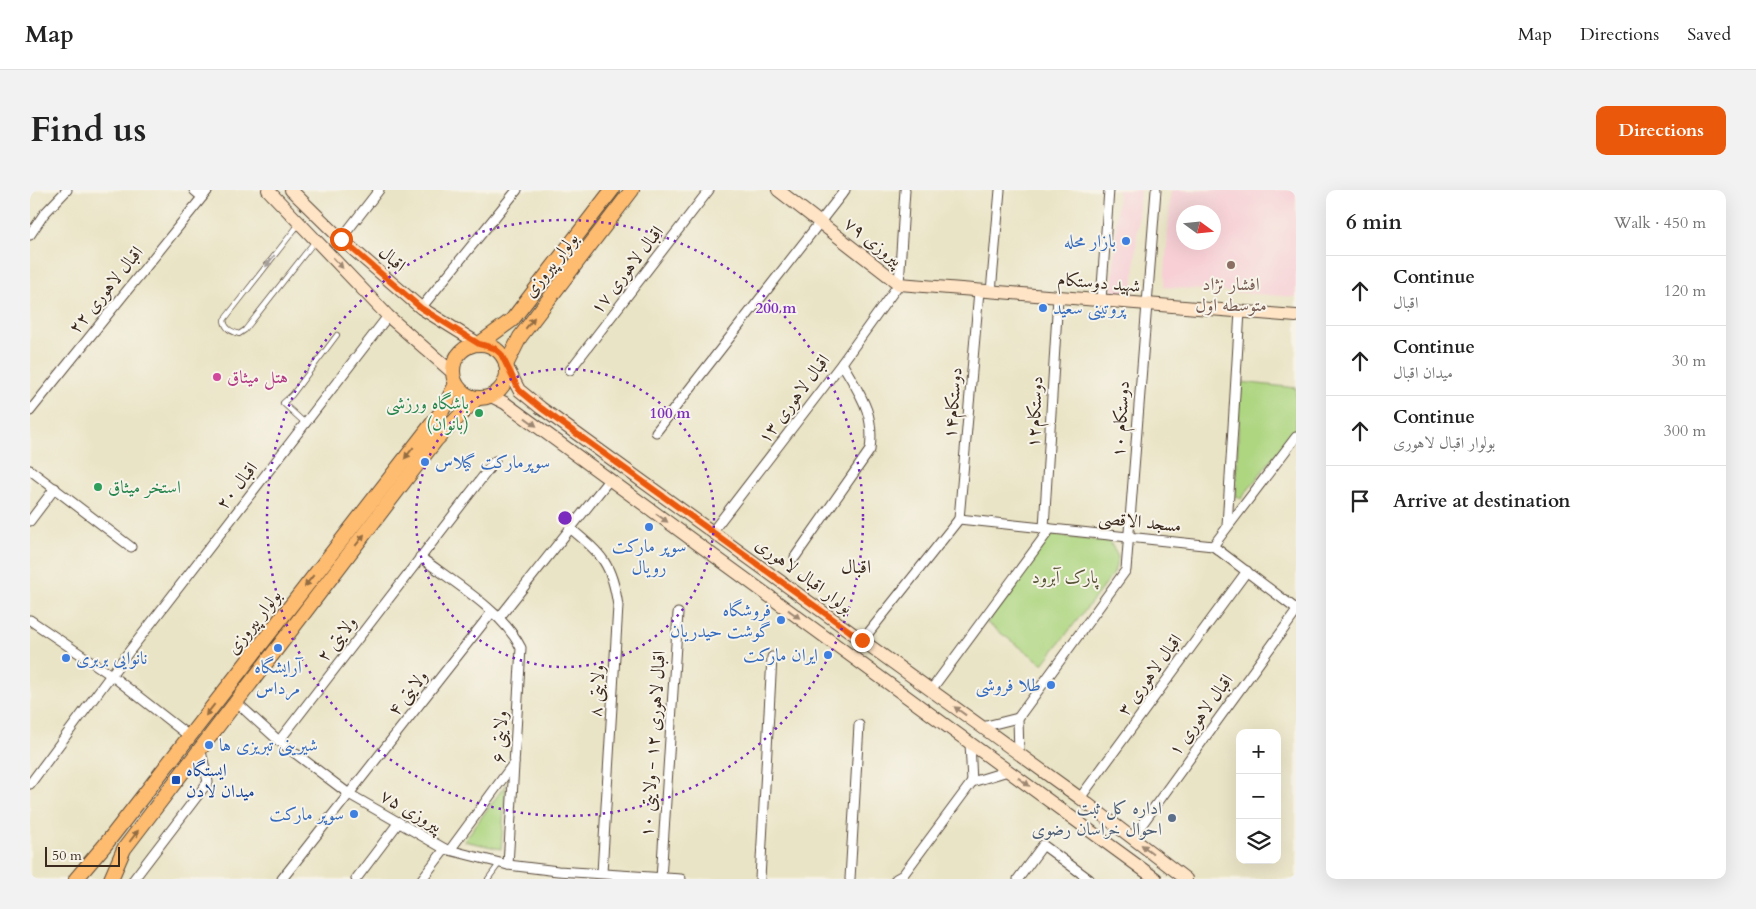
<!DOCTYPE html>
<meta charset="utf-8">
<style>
:root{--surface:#fff;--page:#f2f2f2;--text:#222;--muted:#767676;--line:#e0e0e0;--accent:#ea580c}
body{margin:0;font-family:Cardo,Amiri,serif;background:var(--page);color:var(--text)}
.controls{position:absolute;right:15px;bottom:15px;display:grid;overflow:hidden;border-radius:10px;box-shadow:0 5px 20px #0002}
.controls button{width:45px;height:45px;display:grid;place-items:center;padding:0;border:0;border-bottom:1px solid var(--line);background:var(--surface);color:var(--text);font:25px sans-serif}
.compass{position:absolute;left:1146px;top:15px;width:45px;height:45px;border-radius:50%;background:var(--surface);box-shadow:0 5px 20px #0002;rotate:105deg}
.scale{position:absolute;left:15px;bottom:12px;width:75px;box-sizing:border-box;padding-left:5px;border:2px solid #3b2a1e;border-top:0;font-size:14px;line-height:18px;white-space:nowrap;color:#3b2a1e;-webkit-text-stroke:4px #f7f3e8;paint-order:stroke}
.stop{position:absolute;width:15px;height:15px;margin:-11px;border:4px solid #ea580c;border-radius:50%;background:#fff}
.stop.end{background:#ea580c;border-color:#fff;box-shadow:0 1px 5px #0008}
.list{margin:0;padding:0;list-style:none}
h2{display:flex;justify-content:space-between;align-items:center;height:65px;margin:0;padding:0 20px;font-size:21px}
h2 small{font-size:16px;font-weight:400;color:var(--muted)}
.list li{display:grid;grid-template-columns:32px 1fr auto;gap:15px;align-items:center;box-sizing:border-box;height:70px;padding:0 20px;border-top:1px solid var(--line)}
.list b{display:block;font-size:19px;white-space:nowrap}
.list p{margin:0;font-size:16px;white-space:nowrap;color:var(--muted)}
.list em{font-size:16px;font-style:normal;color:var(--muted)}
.icon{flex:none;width:28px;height:28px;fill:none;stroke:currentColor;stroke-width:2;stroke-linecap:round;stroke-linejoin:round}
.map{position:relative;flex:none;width:1266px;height:689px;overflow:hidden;border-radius:10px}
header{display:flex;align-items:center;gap:30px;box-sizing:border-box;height:70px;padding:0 25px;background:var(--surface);border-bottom:1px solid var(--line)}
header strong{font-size:24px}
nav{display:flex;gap:28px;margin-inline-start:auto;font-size:18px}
.intro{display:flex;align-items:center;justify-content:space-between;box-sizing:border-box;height:120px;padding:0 30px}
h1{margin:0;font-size:35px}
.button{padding:12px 22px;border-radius:10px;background:var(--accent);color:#fff;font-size:18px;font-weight:700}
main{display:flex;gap:30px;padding:0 30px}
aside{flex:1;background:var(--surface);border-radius:10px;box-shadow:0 5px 20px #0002}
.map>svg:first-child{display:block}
</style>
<header>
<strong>Map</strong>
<nav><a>Map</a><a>Directions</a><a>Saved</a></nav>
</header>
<div class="intro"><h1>Find us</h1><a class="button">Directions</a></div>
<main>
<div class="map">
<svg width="1266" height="689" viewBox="0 0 1266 689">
<rect width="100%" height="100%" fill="#f7f3e8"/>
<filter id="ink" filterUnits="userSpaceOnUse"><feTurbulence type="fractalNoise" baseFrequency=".02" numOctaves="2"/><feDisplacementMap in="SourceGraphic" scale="10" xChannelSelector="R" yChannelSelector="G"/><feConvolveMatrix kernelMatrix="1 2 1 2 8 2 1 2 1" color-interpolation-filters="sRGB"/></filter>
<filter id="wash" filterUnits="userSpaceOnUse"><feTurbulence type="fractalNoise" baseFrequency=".0096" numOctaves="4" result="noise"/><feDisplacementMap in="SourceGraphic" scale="20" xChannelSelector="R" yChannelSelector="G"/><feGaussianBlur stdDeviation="1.12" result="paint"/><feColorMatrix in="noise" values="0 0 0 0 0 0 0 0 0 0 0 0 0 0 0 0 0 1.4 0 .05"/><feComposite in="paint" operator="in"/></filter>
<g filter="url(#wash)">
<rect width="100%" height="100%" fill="#eae4c6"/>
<!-- built -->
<g fill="#f7cfd5" fill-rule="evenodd">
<polygon points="1088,0 1110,0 1103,104 1082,103"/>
<path d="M1141,0H1266V107L1134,97ZM1154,22H1184V52H1154Z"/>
</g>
<!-- green -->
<g fill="#aed681" stroke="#748050">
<polygon points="1210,192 1266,198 1266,237 1211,309 1206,306"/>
<polygon points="1021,345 1080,352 1088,367 1084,383 1013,474 957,433"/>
<polygon points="476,594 471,659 434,651"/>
</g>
</g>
<g filter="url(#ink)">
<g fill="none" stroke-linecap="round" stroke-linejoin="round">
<!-- lane casing -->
<g stroke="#554637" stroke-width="6">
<g id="lane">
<path d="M269,34L194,130C195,139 201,141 209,144L215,140L285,51"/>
<polyline points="276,234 253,213 262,205 307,145"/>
<polyline points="458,689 469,674"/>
</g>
</g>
<!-- street casing -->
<g stroke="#554637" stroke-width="11">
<g id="street">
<polyline points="164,0 172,7"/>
<polyline points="0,45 14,24 37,0"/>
<polyline points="311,49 349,0"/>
<polyline points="961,102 970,0"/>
<polyline points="1071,110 1079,0"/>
<polyline points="391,118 487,0"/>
<polyline points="540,180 679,0"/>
<polyline points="0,221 178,0"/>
<polyline points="626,242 815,0"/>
<polyline points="0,280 101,357"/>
<polyline points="929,329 1183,356 1266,419"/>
<polyline points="929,329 949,101"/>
<polyline points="0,331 25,298"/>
<polyline points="1197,336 1210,121"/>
<path d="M540,338C572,365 582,373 588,416L572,683"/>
<polyline points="1014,338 1028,107"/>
<polyline points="682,342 812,173 869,94 875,0"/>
<polyline points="1183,356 1266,247"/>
<path d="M390,367C423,392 473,421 491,458L478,675"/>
<path d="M765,367L840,260C845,222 830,205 812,173"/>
<polyline points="469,428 579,290"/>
<polyline points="0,430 81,485 159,546"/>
<polyline points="832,451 929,329"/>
<polyline points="901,500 1020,339"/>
<polyline points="205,511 249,551 319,604 415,659 478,675 528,681 651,689"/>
<polyline points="952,537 988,528"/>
<polyline points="249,551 465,271"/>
<polyline points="940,553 942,592"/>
<polyline points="989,564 988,528 1096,380 1126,0"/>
<polyline points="942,592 978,581"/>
<polyline points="0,594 81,485 358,126"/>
<polyline points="1050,608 1217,381"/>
<polyline points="1102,648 1266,422"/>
<polyline points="420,660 484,573"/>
<polyline points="104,689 178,592 170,557"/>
<polyline points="252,689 462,422"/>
<polyline points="326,689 369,632"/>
<polyline points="392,689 415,659"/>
<polyline points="631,689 648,423"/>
<polyline points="730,689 742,467"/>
<polyline points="820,689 829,535"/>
<polyline points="866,689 873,685 942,592"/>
<polyline points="988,689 1013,655 1059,689"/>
</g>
</g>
<!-- secondary casing -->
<g stroke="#554637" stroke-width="14">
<g id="secondary">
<polyline points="238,0 358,126 423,183"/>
<polyline points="261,0 311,49 391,118 449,154"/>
<polyline points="748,0 869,94 1266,126"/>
<polyline points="476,175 489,200 511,218 1050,608 1156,689"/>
<polyline points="461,206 475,213 1126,689"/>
</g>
</g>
<!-- primary casing -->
<g stroke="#554637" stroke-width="16">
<g id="primary">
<polyline points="449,154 482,130 582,0"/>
<circle cx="450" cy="181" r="27"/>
<polyline points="476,175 490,147 602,0"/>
<polyline points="46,689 75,655 412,221 426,194"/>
<polyline points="81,689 94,659 406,250 447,208"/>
</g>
</g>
<!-- lane -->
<use href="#lane" stroke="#fff" stroke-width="4.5"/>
<!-- street -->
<use href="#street" stroke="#fff" stroke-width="9"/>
<!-- secondary -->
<use href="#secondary" stroke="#ffe4c6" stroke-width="12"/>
<!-- primary -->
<use href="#primary" stroke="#febc70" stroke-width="14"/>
</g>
<!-- one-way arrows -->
<defs><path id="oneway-solid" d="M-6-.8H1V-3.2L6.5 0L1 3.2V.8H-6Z" transform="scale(1.25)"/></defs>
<use fill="#a79f9a" href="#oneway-solid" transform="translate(240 71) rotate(128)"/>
<g fill="#9d8772">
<use href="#oneway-solid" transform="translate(308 73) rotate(47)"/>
<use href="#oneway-solid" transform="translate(501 232) rotate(36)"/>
<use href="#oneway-solid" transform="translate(632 328) rotate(36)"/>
<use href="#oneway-solid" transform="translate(764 424) rotate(36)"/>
<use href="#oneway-solid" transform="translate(930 521) rotate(-144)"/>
<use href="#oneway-solid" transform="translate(994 592) rotate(36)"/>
<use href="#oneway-solid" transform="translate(1117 659) rotate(-143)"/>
</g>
<g fill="#936c43">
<use href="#oneway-solid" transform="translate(500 133) rotate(-52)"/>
<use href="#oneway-solid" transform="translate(379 263) rotate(128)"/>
<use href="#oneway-solid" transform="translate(330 350) rotate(-52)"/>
<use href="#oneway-solid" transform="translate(279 391) rotate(128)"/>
<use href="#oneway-solid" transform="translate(180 520) rotate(128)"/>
<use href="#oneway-solid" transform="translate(104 646) rotate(-53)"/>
</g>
</g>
<g fill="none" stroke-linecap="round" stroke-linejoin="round" filter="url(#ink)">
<!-- route -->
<polyline stroke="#ea580c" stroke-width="6" points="311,49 391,118 449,154 464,158 471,164 489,200 511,218 832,450"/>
</g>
<!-- distance rings -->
<g fill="none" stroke="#7b2cbf" stroke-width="2.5" stroke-dasharray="2.5 5">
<circle cx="535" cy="328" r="149"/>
<circle cx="535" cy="328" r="298"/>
</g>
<!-- markers -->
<g fill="#3f7fe0" stroke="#f7f3e8" stroke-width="2">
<circle cx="1096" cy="51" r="5"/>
<circle cx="1013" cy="118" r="5"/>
<circle cx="395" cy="272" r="5"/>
<circle cx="619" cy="337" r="5"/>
<circle cx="751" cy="430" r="5"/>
<circle cx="248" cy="458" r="5"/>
<circle cx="798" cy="465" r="5"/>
<circle cx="36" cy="468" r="5"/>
<circle cx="1021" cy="495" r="5"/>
<circle cx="179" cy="555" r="5"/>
<circle cx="324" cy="624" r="5"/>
</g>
<circle fill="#8d6e63" stroke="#f7f3e8" stroke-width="2" cx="1201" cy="75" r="5"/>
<circle fill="#d1479c" stroke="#f7f3e8" stroke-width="2" cx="187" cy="187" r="5"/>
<g fill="#2e9e5b" stroke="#f7f3e8" stroke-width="2">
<circle cx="449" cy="223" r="5"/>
<circle cx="68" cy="297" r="5"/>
</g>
<rect fill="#1a4fb4" stroke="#f7f3e8" stroke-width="2" x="141" y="585" width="10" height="10" rx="2.5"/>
<circle fill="#5c6f8a" stroke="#f7f3e8" stroke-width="2" cx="1142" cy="628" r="5"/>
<g text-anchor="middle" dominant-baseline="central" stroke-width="4" stroke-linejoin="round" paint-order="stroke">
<!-- shop labels -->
<g font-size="18" fill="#366cbe" stroke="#f7f3e8" text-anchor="end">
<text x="1086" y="51">بازار محله</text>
<text x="1023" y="118" text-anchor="start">پروتینی سعید</text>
<text x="405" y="272" text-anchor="start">سوپرمارکت گیلاس</text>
<text x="619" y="356" text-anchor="middle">سوپر مارکت<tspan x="619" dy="21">رویال</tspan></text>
<text x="741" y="420">فروشگاه<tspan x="741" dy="21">گوشت حیدریان</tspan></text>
<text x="788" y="465">ایران مارکت</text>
<text x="46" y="468" text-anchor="start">نانوایی بربری</text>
<text x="248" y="477" text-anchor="middle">آرایشگاه<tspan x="248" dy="21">مرداس</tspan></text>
<text x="1011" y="495">طلا فروشی</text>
<text x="189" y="555" text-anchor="start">شیرینی تبریزی ها</text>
<text x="314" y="624">سوپر مارکت</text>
</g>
<!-- street labels -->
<g font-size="18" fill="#3b2a1e" stroke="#f7f3e8">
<text transform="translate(843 52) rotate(38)">پیروزی ۷۹</text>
<text transform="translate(362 69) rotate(40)">اقبال</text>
<text transform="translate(521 75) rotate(-52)">بولوار پیروزی</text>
<text transform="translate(597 80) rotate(-52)">اقبال لاهوری ۱۷</text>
<text transform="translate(1069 93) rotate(5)">شهید دوستکام</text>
<text transform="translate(76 100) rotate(-51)">اقبال لاهوری ۲۲</text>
<text transform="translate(764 209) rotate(-53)">اقبال لاهوری ۱۳</text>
<text transform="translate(923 213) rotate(-85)">دوستکام۱۴</text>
<text transform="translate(1005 222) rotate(-87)">دوستکام۱۲</text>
<text transform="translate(1091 229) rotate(-86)">دوستکام ۱۰</text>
<text transform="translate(207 296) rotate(-52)">اقبال ۲۰</text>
<text transform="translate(1110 332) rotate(6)">مسجد الاقصی</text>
<text transform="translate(774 386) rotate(36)">بولوار اقبال لاهوری</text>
<text transform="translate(224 432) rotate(-52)">بولوار پیروزی</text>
<text transform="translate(307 449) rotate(-52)">ولایتی ۲</text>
<text transform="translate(1120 485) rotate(-54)">اقبال لاهوری ۳</text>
<text transform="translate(567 501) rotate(-87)">ولایتی ۸</text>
<text transform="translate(378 503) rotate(-52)">ولایتی ۴</text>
<text transform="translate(1171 525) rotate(-54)">اقبال لاهوری ۱</text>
<text transform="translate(470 547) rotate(-87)">ولایتی ۶</text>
<text transform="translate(623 554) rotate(-86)">اقبال لاهوری ۱۲ - ولایتی ۱۰</text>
<text transform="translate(381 621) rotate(30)">پیروزی ۷۵</text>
</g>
<!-- education labels -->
<g font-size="18" fill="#785e54" stroke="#f7f3e8">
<text x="1201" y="94">افشار نژاد<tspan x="1201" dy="21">متوسطه اول</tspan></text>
</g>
<!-- hotel labels -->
<g font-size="18" fill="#b23c85" stroke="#f7f3e8" text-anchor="start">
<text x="197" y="187">هتل میثاق</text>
</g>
<!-- leisure labels -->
<g font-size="18" fill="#27864d" stroke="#f7f3e8" text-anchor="end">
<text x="439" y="213">باشگاه ورزشی<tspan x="439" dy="21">(بانوان)</tspan></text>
<text x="78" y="297" text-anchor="start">استخر میثاق</text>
</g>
<!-- park labels -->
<g font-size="18" fill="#585537" stroke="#f7f3e8">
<text x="1035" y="387">پارک آبرود</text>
</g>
<!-- transit labels -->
<g font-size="18" fill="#164399" stroke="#f7f3e8" text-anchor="start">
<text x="156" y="580">ایستگاه<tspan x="156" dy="21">میدان لادن</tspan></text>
</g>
<!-- service labels -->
<g font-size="18" fill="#4e5e75" stroke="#f7f3e8" text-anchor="end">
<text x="1132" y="618">اداره کل ثبت<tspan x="1132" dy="21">احوال خراسان رضوی</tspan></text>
</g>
<!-- neighbourhood labels -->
<g font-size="19" fill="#3b2a1e" stroke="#f7f3e8">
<text x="826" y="377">اقبال</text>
</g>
</g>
<circle cx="535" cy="328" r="8" fill="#7b2cbf" stroke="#f7f3e8" stroke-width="2.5"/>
<g font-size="15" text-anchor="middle" font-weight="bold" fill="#7b2cbf" stroke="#f7f3e8" stroke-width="4" stroke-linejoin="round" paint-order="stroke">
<text x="746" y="123">200 m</text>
<text x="640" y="228">100 m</text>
</g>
</svg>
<div class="controls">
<button>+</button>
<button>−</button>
<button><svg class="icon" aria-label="layers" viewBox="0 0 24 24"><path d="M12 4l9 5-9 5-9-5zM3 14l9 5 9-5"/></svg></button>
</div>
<svg class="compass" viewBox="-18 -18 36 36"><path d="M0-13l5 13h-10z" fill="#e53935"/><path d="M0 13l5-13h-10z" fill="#767676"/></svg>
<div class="scale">50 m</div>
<div class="stop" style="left:311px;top:49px"></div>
<div class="stop end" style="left:832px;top:450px"></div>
</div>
<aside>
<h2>6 min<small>Walk · 450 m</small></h2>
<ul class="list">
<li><svg class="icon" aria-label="ahead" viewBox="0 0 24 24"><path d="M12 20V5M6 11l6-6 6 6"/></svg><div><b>Continue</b><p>اقبال</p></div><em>120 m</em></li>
<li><svg class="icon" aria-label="ahead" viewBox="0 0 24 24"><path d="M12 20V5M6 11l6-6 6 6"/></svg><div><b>Continue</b><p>میدان اقبال</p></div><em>30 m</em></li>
<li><svg class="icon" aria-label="ahead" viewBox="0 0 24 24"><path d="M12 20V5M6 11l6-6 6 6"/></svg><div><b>Continue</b><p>بولوار اقبال لاهوری</p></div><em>300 m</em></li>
<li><svg class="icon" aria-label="arrive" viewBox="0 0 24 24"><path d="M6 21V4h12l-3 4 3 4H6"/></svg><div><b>Arrive at destination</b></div></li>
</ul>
</aside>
</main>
